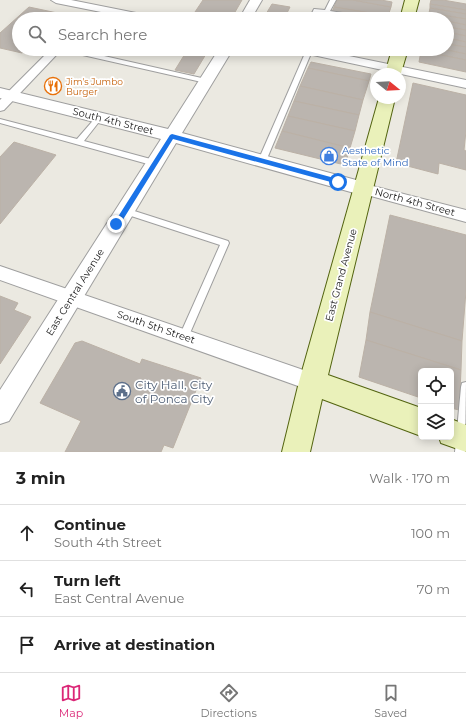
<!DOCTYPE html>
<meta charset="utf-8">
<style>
:root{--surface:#fff;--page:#f6f6f6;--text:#222;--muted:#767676;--line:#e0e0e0;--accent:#db2777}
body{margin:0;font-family:Montserrat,sans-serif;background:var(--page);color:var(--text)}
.controls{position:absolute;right:12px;bottom:12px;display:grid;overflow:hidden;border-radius:6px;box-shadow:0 2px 10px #0003}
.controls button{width:36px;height:36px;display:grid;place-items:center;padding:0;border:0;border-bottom:1px solid var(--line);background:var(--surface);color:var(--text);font:20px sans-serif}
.compass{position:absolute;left:370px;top:68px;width:36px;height:36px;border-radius:50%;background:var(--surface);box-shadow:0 2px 10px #0003;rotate:108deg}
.stop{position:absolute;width:12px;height:12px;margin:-9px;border:3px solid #1a73e8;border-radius:50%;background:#fff}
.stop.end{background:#1a73e8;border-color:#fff;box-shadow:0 1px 4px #0008}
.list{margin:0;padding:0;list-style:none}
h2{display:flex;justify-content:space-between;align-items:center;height:52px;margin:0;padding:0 16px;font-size:17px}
h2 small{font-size:13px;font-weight:400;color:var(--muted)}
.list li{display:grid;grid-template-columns:26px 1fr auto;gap:12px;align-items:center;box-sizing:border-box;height:56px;padding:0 16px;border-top:1px solid var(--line)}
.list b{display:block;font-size:15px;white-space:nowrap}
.list p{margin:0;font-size:13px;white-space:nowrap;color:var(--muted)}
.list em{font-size:13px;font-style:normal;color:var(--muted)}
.icon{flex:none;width:22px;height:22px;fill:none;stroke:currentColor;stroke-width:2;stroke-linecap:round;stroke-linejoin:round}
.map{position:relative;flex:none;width:466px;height:452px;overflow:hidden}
.search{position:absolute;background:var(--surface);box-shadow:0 2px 10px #0003;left:12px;right:12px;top:12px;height:44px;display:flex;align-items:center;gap:10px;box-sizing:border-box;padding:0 14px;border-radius:22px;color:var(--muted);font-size:15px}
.sheet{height:220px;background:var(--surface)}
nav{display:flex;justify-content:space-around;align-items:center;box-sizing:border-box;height:56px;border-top:1px solid var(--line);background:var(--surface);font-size:11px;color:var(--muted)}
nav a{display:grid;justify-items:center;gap:2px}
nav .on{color:var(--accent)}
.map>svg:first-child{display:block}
</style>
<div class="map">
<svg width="466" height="452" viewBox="0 0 466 452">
<rect width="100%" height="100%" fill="#ebe9e1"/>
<!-- building -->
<g fill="#bbb5af" stroke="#bbb1a6">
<polygon points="203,0 242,0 231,19 191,18"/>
<polygon points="337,0 353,0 391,7 388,16 334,7"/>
<polygon points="353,0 381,0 392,2 391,7"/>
<polygon points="431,0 443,0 466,4 466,10 430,4"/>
<polygon points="272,4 290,7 284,19 263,19"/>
<polygon points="430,4 466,10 466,14 430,8"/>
<polygon points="29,7 62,14 57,19 19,19 19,49 27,49 22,53 0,48 0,33"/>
<polygon points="334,7 388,16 388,19 370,19 332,12"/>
<polygon points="430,8 466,14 466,19 429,13"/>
<polygon points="429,13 466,19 466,25 447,21 447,19 428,18"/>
<polygon points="447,21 466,25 466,30 447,27"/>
<polygon points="447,27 466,30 466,36 447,32"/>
<polygon points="447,32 466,36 466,42 447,38"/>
<polygon points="447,38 466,42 466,47 447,44"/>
<polygon points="447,44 466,47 466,54 442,49 447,49"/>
<polygon points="188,49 209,49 194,74 175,70"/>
<polygon points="359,49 378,49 377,53"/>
<polygon points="422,49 442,49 466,54 466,60 421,51"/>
<polygon points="421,51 466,60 466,72 419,62"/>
<polygon points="311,62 371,74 369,81 308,68"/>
<polygon points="308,68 369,81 363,100 300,86"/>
<polygon points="413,83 466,95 466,131 464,150 466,151 466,170 439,163 438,174 396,163"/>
<polygon points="300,86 363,100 359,115 294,101"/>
<polygon points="294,101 359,115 355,131 288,116"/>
<polygon points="288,116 355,131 350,148 282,131"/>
<polygon points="282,131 350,148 345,165 275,148"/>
<polygon points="14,142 56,155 0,224 0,157"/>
<polygon points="390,215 466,235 466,291 462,341 370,312"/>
<polygon points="0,296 18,303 14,310 31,317 0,364"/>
<polygon points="370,312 462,341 461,370 366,340"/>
<polygon points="366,340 461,370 459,410 451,408 451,371 421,371 421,398 359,377"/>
<polygon points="82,341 140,364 142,359 201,378 173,448 164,445 161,452 65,452 81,421 40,403 75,343"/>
</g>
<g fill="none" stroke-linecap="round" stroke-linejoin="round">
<!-- service casing -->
<g stroke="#9f9f9f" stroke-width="2">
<g id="service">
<polygon points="330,0 336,0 330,11 355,15 358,17 355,19 318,12 315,19 309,19 314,9 325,10"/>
<polygon points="62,49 73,49 206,79 209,81 206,83 65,51"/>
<polygon points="309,49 312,51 266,161 265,163 259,163 258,161 306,51"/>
<polygon points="97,116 101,116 102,118 84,141 158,161 159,163 158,165 155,166 0,123 0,119 77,139"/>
<polygon points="125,208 225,240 228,241 229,243 187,340 184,342 181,340 179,337 220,245 122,213 121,211 122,209"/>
<polygon points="466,382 465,452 455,452 461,387 462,383"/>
</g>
</g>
<!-- minor casing -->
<g stroke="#9f9f9f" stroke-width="2">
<g id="minor">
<polygon points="51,0 71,0 151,16 156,19 136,19 56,3"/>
<polygon points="51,49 62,49 4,110 0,111 0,100"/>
<polygon points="294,49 315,49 466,80 466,88 299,52"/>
<polygon points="365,184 466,210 466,222 360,193 358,189 360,185"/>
<polygon points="0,266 312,373 319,375 321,382 319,389 312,391 0,280"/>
</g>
</g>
<!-- tertiary casing -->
<g stroke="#9f9f9f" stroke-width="2">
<g id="tertiary">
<polygon points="250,0 262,0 251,19 239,19"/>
<polygon points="219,49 233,49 182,133 371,184 374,189 371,194 365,196 176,143 9,421 0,424 0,390 161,139 0,98 0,88 168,129"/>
</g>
</g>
<!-- secondary casing -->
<g stroke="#536410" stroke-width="2">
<g id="secondary">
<polygon points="405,0 419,0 414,19 400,19"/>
<polygon points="392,49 408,49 400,76 400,74 385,74"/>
<polygon points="379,98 395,98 328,375 421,408 421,436 322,399 310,452 282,452 299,382"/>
<polygon points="451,419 466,425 466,452 441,443 439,437 451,437"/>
</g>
</g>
<!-- service -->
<use href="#service" fill="#fff" fill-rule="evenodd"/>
<!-- minor -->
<use href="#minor" fill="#fff" fill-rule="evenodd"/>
<!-- tertiary -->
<use href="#tertiary" fill="#fff" fill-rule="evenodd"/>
<!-- secondary -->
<use href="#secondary" fill="#eaf1ba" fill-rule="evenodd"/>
</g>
<!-- route -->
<polygon fill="#1a73e8" points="172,134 338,179 342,182 338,184 173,139 119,226 114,226 114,223 170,135"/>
<!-- icons -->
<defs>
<g id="restaurant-ring" transform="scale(0.9)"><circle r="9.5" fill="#fff" stroke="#e8710a" stroke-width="1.5"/><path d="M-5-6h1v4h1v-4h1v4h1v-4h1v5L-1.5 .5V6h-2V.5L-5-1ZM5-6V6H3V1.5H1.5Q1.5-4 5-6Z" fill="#e8710a"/></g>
<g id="shop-ring" transform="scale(0.9)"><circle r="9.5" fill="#fff" stroke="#3f7fe0" stroke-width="1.5"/><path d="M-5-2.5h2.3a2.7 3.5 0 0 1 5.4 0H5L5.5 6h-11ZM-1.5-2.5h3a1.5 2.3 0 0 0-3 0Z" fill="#3f7fe0"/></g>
<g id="civic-ring" transform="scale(0.9)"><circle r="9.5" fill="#fff" stroke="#5c6f8a" stroke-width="1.5"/><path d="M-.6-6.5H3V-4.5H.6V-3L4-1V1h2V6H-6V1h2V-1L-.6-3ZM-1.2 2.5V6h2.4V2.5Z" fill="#5c6f8a"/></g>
</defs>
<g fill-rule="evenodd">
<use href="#restaurant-ring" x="53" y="86"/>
<use href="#shop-ring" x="329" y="156"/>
<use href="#civic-ring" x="122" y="391"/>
</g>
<g text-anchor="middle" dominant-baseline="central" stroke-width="3.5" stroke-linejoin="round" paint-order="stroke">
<!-- far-food labels -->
<g font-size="9" fill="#c56008" stroke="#fff" text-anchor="start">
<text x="66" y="81">Jim's Jumbo<tspan x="66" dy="10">Burger</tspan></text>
</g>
<!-- street labels -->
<g font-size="10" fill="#1b1b1b" stroke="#fff">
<text transform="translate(113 121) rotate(14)">South 4th Street</text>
<text transform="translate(415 202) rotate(15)">North 4th Street</text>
<text transform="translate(341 275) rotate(-75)">East Grand Avenue</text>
<text transform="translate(75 292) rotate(-58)">East Central Avenue</text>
<text transform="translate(156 327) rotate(19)">South 5th Street</text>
</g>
<!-- shop labels -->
<g font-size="10" fill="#366cbe" stroke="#fff" text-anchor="start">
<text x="342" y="150">Aesthetic<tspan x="342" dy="12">State of Mind</tspan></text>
</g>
<!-- near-service labels -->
<g font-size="12" fill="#4e5e75" stroke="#fff" text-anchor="start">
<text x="135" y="384">City Hall, City<tspan x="135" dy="14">of Ponca City</tspan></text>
</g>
</g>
</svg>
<div class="controls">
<button><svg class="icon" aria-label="locate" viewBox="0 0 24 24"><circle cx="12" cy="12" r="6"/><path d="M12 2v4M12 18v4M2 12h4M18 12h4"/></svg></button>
<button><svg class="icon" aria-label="layers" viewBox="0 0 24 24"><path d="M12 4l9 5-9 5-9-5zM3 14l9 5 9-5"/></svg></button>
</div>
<svg class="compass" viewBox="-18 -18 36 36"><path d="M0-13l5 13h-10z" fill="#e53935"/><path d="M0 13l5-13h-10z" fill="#767676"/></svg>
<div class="stop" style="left:338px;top:182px"></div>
<div class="stop end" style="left:116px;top:224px"></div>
<div class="search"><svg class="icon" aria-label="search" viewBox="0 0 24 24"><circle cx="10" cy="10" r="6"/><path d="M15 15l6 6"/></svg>Search here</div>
</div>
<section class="sheet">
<h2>3 min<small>Walk · 170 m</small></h2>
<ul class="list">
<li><svg class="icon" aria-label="ahead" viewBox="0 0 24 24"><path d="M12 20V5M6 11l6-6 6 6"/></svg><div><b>Continue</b><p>South 4th Street</p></div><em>100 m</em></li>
<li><svg class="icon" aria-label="left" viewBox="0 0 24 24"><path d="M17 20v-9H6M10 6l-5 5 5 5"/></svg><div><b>Turn left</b><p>East Central Avenue</p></div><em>70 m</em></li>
<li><svg class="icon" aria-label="arrive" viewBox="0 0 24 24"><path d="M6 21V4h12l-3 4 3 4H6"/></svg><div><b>Arrive at destination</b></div></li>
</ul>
</section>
<nav>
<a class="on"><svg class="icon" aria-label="map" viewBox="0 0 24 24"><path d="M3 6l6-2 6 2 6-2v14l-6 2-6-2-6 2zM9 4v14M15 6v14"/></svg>Map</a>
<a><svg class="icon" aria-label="directions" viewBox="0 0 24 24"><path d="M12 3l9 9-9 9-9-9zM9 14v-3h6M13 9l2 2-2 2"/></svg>Directions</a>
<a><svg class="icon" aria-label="saved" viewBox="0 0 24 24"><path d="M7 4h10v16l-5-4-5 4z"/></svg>Saved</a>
</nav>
